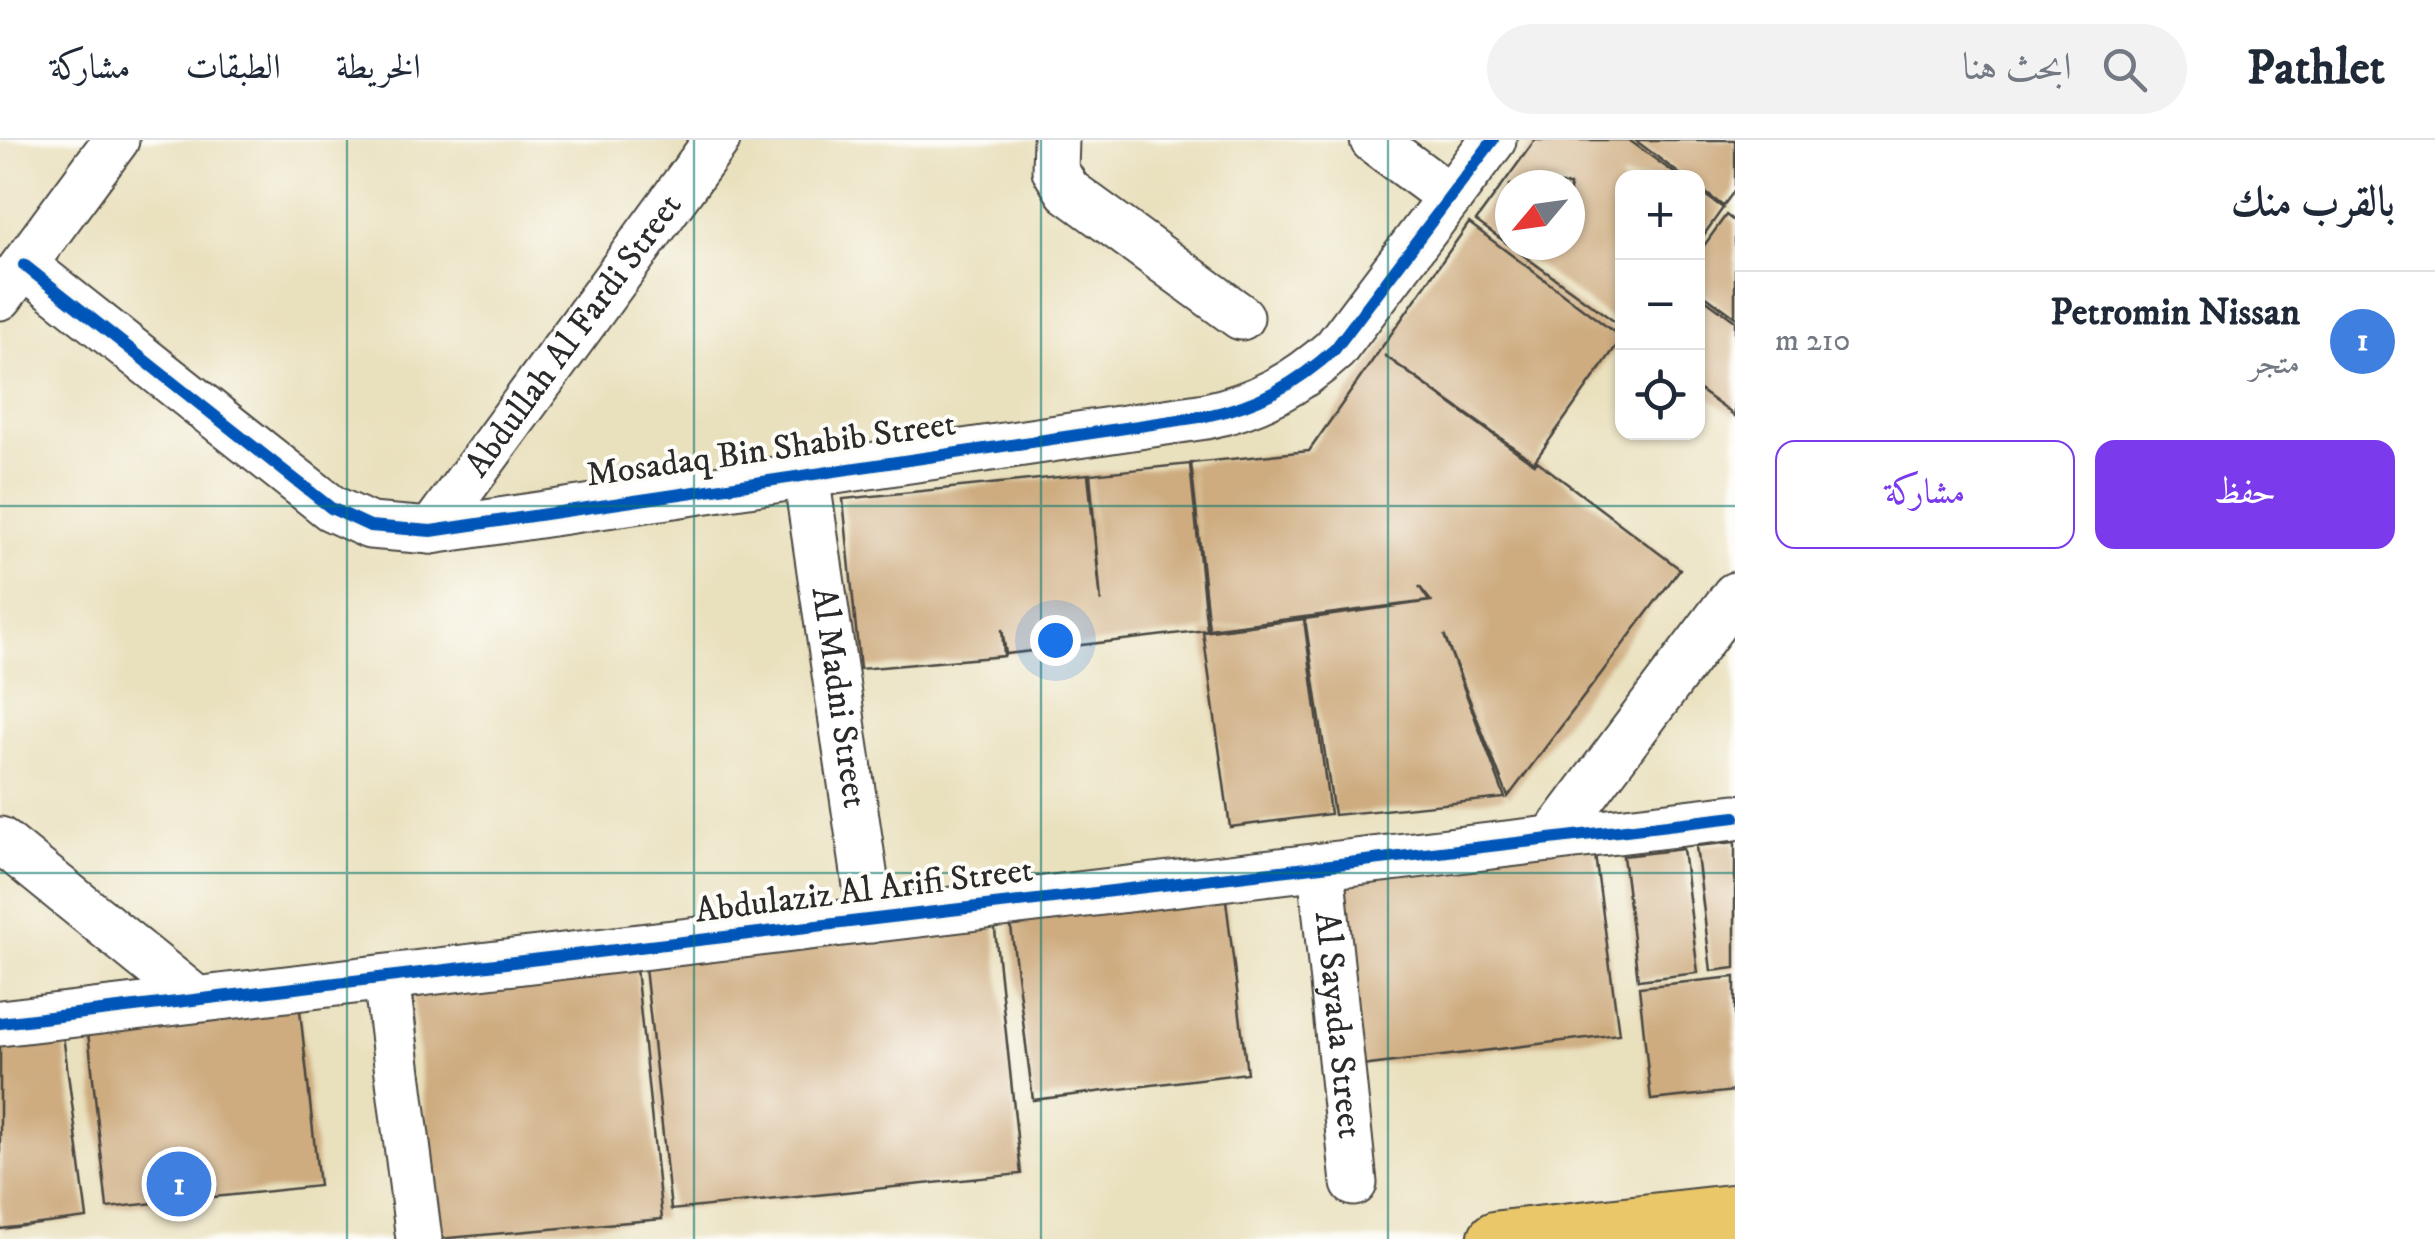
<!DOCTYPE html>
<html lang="ar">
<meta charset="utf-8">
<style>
:root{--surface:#fff;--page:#f2f2f3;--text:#1f2937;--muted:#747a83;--line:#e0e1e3;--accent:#7c3aed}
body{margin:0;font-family:"IM FELL DW Pica",Amiri,serif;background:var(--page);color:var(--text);direction:rtl}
.controls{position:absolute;right:30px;top:30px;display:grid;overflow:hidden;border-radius:20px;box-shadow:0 2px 8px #0004}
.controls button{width:90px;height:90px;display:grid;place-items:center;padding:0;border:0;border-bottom:2px solid var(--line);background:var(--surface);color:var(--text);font:50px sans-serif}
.compass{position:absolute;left:1495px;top:30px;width:90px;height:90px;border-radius:50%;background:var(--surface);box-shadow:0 2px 8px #0004;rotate:241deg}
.you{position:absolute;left:1055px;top:500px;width:35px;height:35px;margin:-25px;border:8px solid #fff;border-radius:50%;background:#1a73e8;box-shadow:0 0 0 15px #1a73e833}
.badge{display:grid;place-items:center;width:65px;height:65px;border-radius:50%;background:var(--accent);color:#fff;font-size:32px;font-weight:700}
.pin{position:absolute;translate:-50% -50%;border:5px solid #fff;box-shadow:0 2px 10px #0006}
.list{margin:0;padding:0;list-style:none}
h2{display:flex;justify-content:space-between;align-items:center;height:130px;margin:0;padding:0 40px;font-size:42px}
h2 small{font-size:32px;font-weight:400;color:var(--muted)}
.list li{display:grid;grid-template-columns:65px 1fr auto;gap:30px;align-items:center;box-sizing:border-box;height:140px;padding:0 40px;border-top:2px solid var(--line)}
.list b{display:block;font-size:38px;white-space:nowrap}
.list p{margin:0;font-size:32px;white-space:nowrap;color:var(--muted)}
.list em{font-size:32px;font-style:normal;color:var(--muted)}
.actions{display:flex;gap:20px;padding:30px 40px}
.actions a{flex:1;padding:22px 0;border:2px solid var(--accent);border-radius:20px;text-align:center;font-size:35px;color:var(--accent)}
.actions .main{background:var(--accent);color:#fff}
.icon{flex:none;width:55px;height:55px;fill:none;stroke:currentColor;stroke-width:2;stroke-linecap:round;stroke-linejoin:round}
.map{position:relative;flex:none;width:1735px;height:1099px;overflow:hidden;direction:ltr}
header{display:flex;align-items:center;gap:60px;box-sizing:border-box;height:140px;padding:0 50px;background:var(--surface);border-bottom:2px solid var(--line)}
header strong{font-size:48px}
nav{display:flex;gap:55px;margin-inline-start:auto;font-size:35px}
.search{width:700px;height:90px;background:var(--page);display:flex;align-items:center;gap:25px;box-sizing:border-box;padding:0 35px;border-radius:55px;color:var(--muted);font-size:38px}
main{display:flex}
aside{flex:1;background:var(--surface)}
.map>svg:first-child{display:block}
</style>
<header>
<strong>Pathlet</strong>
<div class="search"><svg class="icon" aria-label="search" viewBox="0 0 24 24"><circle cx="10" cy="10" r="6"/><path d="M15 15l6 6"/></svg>ابحث هنا</div>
<nav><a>الخريطة</a><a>الطبقات</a><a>مشاركة</a></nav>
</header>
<main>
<aside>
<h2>بالقرب منك<small></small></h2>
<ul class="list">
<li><span class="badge" style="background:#3f7fe0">1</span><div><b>Petromin Nissan</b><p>متجر</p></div><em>210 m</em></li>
</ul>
<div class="actions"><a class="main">حفظ</a><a>مشاركة</a></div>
</aside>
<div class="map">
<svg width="1735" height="1099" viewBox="0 0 1735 1099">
<rect width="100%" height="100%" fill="#fdfcf7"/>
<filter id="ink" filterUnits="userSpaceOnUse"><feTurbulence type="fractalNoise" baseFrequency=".01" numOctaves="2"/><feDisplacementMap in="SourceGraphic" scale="20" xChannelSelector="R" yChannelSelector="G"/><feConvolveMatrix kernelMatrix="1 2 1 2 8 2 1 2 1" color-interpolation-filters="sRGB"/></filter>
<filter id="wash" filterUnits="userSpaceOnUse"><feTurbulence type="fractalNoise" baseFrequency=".0048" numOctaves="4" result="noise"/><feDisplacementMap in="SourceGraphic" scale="40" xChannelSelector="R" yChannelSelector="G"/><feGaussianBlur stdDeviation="2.25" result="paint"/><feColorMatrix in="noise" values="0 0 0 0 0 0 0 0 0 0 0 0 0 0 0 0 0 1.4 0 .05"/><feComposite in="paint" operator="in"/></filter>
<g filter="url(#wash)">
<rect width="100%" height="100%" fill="#e9e0bd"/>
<g id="blocks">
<!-- building -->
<g fill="#ceac80" fill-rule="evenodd">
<path d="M1535,0H1629L1681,38H1622V187L1476,81ZM1510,45H1570V105H1510Z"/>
<polygon points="1635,0 1735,0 1735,50 1723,66 1698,47 1698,38 1685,38"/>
<polygon points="1698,50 1723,68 1698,103"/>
<polygon points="1726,75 1735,82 1735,177 1698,150 1698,114"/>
<polygon points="1469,83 1622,198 1534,322 1384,215 1534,324 1537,321 1680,429 1508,657 1444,495 1505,658 1334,675 1305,479 1431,461 1419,446 1429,461 1209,489 1191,323 1309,311"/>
<polygon points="1698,154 1735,181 1735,276 1698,249"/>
<polygon points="1190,324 1207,490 1006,514 1002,489 1004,516 860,529 843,359 1088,334 1101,462 1090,334"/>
<polygon points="1304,479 1330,674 1230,687 1203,492"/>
<polygon points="1593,700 1619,894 1353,927 1327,734"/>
<polygon points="1735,702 1735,828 1711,831 1696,706"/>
<polygon points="1683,709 1698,833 1638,840 1623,716"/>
<polygon points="1225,752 1247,933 1033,960 1010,779"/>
<polygon points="994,781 1021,1034 671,1070 644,818"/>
<polygon points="636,828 662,1079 438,1099 412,850"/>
<polygon points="1735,837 1735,951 1651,960 1639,847"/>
<polygon points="299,861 319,1046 107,1068 87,883"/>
<polygon points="61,880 87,1078 0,1089 0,887"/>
</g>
</g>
</g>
<g filter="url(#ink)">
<use href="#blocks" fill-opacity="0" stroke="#484641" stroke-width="2.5"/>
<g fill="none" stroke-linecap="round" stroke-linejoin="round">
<!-- minor casing -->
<g stroke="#484641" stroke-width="49">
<g id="minor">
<polyline points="1056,0 1055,30 1068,51 1241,177"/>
<polyline points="1373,0 1450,57"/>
<path d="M24,125L331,368L370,386L431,391L1206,276C1258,265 1296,244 1335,209L1493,0"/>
<polyline points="0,157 116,0"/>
<path id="s1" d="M806,335L871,780"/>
<path id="s2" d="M431,391L717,0"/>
<polyline points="1552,699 1735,455"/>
<polyline points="0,700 196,859"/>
<path id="s3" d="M1321,728L1354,1043"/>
<polyline points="386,838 419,1099"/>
<polyline points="0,883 1735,677"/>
</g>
</g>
<!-- major casing -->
<g stroke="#484641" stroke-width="59">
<polyline id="major" points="1496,1099 1735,1072"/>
</g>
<!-- minor -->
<use href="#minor" stroke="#fff" stroke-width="45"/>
<!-- major -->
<use href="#major" stroke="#eac769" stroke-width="55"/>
<!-- cycleway casing -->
<g stroke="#fdfcf7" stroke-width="19">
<g id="cycleway">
<path d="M24,125L331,368L370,386L431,391L1206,276C1258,265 1296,244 1335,209L1493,0"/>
<polyline points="0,883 1735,677"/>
</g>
</g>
<!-- cycleway -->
<use href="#cycleway" stroke="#0057b8" stroke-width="12"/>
</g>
</g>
<!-- grid -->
<path fill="none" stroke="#0f766e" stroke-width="2.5" stroke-opacity="0.55" d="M347,0V1099M694,0V1099M1041,0V1099M1388,0V1099M0,366H1735M0,733H1735"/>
<g text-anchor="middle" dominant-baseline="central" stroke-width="8" stroke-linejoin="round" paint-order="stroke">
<!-- street labels -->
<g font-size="35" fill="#2b2b2b" stroke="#fdfcf7">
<text stroke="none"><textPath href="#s2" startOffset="242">Abdullah Al Fardi Street</textPath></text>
<text transform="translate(771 310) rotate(-8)">Mosadaq Bin Shabib Street</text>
<text stroke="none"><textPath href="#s1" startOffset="225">Al Madni Street</textPath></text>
<text transform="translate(864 751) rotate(-7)">Abdulaziz Al Arifi Street</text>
<text stroke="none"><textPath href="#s3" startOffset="158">Al Sayada Street</textPath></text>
</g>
</g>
</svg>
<div class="controls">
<button>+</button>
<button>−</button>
<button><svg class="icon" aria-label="locate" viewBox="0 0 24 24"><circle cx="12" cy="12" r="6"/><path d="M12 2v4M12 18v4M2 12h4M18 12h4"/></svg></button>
</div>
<svg class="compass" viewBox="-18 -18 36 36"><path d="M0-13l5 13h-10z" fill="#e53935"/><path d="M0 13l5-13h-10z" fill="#747a83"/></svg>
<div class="you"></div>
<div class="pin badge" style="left:179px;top:1044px;background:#3f7fe0">1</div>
</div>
</main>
